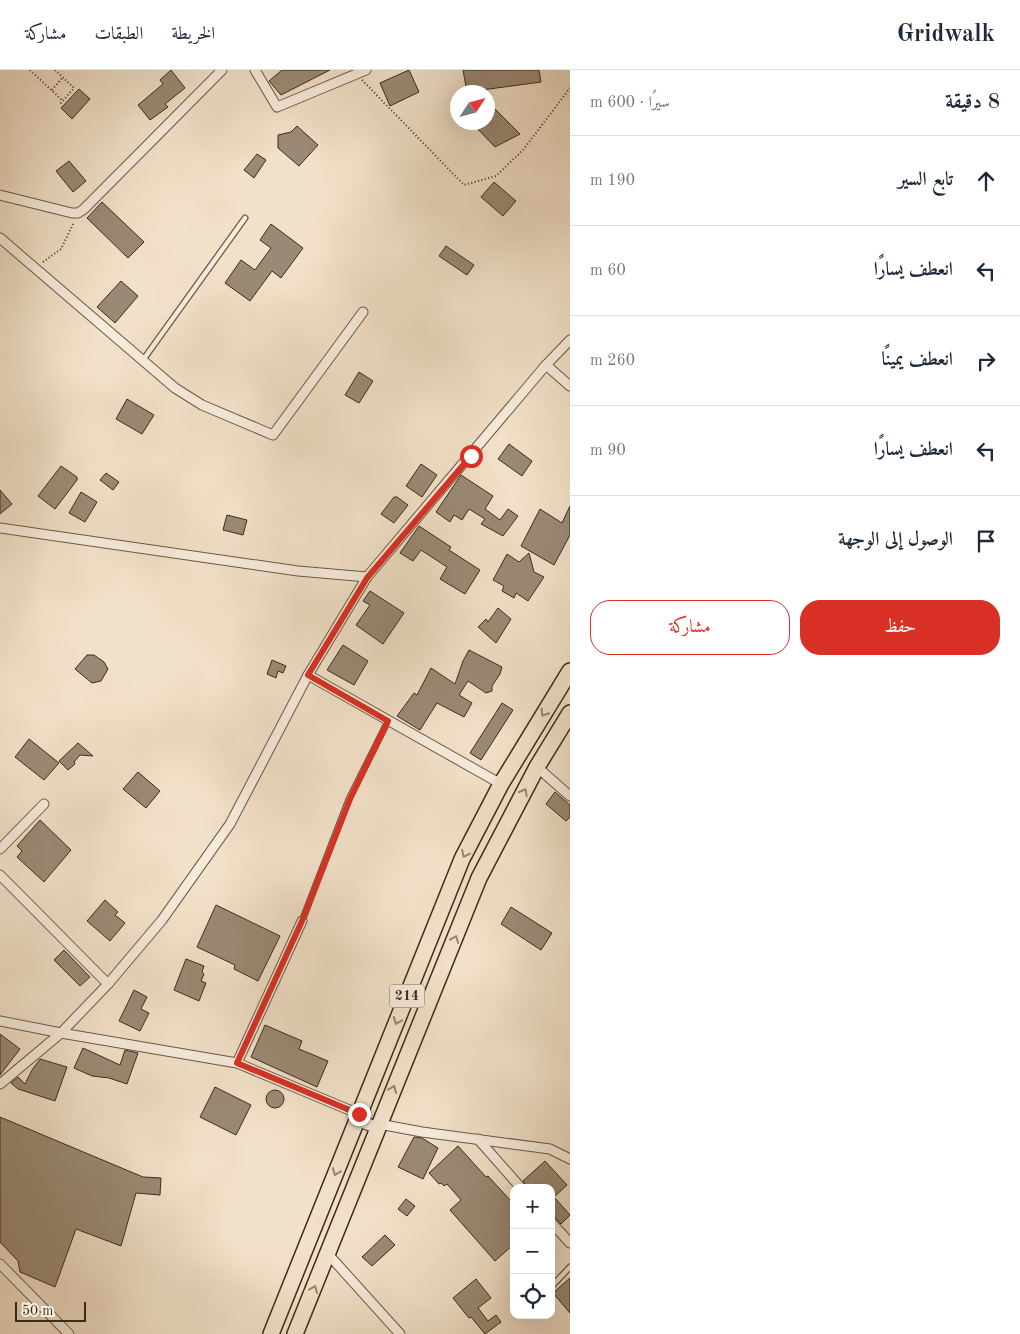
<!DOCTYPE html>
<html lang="ar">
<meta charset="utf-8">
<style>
:root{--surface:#fff;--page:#f6f6f7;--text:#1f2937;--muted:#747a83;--line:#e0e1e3;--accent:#d93025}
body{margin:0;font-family:"Old Standard TT",Amiri,serif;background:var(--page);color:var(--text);direction:rtl}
.controls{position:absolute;right:15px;bottom:15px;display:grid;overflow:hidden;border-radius:10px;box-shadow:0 5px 20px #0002}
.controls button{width:45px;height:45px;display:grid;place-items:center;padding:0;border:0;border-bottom:1px solid var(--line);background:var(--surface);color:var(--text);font:25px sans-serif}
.compass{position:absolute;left:450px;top:15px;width:45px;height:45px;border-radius:50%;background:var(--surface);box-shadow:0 5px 20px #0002;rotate:54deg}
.scale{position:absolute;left:15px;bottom:12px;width:71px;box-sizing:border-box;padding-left:5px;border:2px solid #3b2c1a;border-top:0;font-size:14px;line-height:18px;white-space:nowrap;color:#3b2c1a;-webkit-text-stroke:4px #f7ecdc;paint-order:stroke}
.stop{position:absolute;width:15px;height:15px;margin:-11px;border:4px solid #d93025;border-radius:50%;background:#fff}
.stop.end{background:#d93025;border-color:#fff;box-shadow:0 1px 5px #0008}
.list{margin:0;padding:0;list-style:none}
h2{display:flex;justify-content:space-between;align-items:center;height:65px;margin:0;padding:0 20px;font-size:21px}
h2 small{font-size:16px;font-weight:400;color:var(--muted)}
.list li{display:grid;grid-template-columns:32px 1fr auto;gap:15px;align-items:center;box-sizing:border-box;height:90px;padding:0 20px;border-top:1px solid var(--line)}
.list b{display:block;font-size:19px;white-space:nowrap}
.list em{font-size:16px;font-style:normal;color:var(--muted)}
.actions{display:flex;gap:10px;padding:15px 20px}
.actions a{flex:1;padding:11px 0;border:1px solid var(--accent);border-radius:20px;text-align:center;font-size:18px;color:var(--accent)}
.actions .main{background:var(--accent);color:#fff}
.icon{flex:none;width:28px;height:28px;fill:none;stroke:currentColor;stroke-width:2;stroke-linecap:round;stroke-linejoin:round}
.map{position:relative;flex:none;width:570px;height:1264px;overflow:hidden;direction:ltr}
header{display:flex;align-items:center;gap:30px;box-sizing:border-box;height:70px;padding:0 25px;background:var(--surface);border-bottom:1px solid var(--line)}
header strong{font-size:24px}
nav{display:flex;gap:28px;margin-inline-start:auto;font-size:18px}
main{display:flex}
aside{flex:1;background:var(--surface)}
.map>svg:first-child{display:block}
</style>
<header>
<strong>Gridwalk</strong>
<nav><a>الخريطة</a><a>الطبقات</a><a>مشاركة</a></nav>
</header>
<main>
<aside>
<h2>8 دقيقة<small>سيرًا · 600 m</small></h2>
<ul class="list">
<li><svg class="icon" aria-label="ahead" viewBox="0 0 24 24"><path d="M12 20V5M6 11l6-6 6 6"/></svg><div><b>تابع السير</b></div><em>190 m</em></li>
<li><svg class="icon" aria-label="left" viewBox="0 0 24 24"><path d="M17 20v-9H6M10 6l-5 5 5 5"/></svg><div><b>انعطف يسارًا</b></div><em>60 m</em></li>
<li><svg class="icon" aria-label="right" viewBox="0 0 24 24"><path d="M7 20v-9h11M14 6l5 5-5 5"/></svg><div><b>انعطف يمينًا</b></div><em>260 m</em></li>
<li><svg class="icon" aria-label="left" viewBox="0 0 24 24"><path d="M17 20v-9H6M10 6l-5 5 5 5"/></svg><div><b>انعطف يسارًا</b></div><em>90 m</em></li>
<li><svg class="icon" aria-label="arrive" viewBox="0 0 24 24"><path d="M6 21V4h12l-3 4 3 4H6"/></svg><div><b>الوصول إلى الوجهة</b></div></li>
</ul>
<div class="actions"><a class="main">حفظ</a><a>مشاركة</a></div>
</aside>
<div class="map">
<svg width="570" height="1264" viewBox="0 0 570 1264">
<rect width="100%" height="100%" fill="#f2e1c9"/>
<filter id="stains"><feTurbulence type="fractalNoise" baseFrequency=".004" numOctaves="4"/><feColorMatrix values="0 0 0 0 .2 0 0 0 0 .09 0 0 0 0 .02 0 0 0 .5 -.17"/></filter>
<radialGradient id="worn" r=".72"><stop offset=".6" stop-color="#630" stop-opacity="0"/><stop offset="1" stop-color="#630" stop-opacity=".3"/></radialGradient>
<!-- building -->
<g fill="#9a8a75" stroke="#3b2c1a">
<polygon points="171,0 185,18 165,34 168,37 150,50 138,35 163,14 160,10"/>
<polygon points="282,0 330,0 281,25 269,11"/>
<polygon points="409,0 419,22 390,36 380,13"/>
<polygon points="463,0 539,0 541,12 467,22"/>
<polygon points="79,19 90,29 72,49 61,38"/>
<polygon points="495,39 520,64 495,77 471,52 488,52 488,42"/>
<polygon points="297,56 318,75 299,96 278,78 278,65 291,62"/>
<polygon points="257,84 266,90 254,108 244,100"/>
<polygon points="69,91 86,111 73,122 56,101"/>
<polygon points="494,112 516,131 503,146 481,127"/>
<polygon points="102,132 144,172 128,188 87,148"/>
<polygon points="271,154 303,178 281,208 272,201 250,231 225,213 241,190 255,200 271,178 260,170"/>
<polygon points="446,176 474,195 467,205 439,186"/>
<polygon points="121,211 138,226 115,253 97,237"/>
<polygon points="359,302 373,311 359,333 345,325"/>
<polygon points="127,329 154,345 142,364 116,349"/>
<polygon points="509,374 532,391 522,406 498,389"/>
<polygon points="421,394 437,405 422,427 406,416"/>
<polygon points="61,396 77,407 77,410 55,439 38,426"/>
<polygon points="106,403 119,412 113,420 100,410"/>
<polygon points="461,405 493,426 485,439 500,450 508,439 518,446 503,466 481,454 485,449 469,439 462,450 454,445 450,452 436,442"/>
<polygon points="0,420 12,434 0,444"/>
<polygon points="81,422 97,432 85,452 69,443"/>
<polygon points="394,427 397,427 408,435 394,453 381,444"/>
<polygon points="570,436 570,465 554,495 521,476 540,439 562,453"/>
<polygon points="227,445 247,450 243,465 223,460"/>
<polygon points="419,456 451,477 449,480 480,500 465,524 440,509 447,497 421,480 413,491 400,483"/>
<polygon points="529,483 534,502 544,507 528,531 516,523 514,528 502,521 504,516 493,510 507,484 519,492"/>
<polygon points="370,521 404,543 383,574 356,555 370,535 363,531"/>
<polygon points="498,538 511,549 496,573 478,557 486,549 488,552"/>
<polygon points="343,575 368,591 354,615 327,600"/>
<polygon points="469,580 502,597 500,604 492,616 492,621 486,623 468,611 459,625 472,633 464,647 437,633 420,660 397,646 414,623 417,625 431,598 455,614 463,591"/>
<polygon points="87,585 94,585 104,592 108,599 101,611 92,613 75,599"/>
<polygon points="272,590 286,596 283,603 278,601 276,608 267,604"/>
<polygon points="502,633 513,640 481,690 470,683"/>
<polygon points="29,669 59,693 44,710 15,687"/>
<polygon points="78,673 93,686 80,685 74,692 75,694 68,700 59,691"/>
<polygon points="138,702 160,721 146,738 123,719"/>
<polygon points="555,722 570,735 570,747 566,751 546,734"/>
<polygon points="40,750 71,780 44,812 17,787 22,781 17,776"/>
<polygon points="105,830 118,842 115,845 125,853 110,871 87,851"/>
<polygon points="216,835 280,866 258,911 234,899 235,895 197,877"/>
<polygon points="511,837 552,863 541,880 501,854"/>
<polygon points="64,880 90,907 80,916 54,890"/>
<polygon points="186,889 204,896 202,902 204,904 201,911 206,913 199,931 174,920"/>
<polygon points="134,920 147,927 141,939 149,943 140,961 119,951"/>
<polygon points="265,955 302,971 299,979 328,991 317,1017 251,987"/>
<polygon points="0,964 20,979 0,1005"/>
<polygon points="83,978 120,995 125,980 138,983 127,1014 109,1008 92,1006 74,998"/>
<polygon points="40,989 67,997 55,1031 18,1019 11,1013 18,1007 25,1014 32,1000"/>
<polygon points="215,1017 251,1035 236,1065 200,1047"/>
<circle cx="275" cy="1029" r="9"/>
<polygon points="0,1047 143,1107 161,1108 160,1125 136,1123 121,1176 76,1159 55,1217 20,1202 18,1191 0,1172"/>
<polygon points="414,1067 422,1068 438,1078 423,1109 398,1097"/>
<polygon points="458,1076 486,1107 488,1106 510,1130 514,1126 514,1174 495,1191 450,1140 461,1130 447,1114 444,1116 441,1113 439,1114 429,1103"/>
<polygon points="545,1091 567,1115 554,1127 570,1145 561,1154 555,1147 551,1146 551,1118 527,1118 523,1111"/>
<polygon points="406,1129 415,1136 407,1146 398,1139"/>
<polygon points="385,1165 395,1175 372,1196 362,1187"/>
<polygon points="570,1208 570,1243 553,1223"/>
<polygon points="476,1209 491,1228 478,1238 488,1251 496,1245 501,1252 485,1264 471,1247 469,1248 453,1228"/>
</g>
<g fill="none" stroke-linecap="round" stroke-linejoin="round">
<!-- service casing -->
<g stroke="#695946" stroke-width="7">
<g id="service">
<polyline points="143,290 245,148"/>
<polyline points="302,851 349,729 388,651"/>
<polyline points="551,1217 570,1197"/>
</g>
</g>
<!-- minor casing -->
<g stroke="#695946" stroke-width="11">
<g id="minor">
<polyline points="255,0 277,37 366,0"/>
<polyline points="0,125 72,143 78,143 84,139 222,0"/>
<polyline points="0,168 175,318 202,335 273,365 363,242"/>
<polyline points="546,295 570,316"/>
<polyline points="0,458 298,501 367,507"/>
<polyline points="308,605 501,714"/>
<polyline points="537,697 570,726"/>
<polyline points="0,779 44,734"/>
<polyline points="0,805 108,914"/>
<polyline points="0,951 61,963 237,993 359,1044"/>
<polyline points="237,993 302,851"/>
<polyline points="0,1014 61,963 108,914 162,850 230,754 308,605 367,507 546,295 570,270"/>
<polyline points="379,1054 422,1062 550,1079 570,1089"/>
<polyline points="478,1069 521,1118"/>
<polyline points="551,1152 570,1173"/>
<polyline points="328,1184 400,1264"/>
<polyline points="0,1194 69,1264"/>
</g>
</g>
<!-- tertiary casing -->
<g stroke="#695946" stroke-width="14">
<polyline id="tertiary" points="357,1050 378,1058"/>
</g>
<!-- trunk casing -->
<g stroke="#3b2c1a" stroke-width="18">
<g id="trunk">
<polyline points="271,1264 462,789 501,714 570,601"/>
<polyline points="295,1264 479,808 537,697 570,643"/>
</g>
</g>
<!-- path -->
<g stroke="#3b2c1a" stroke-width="2" stroke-dasharray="1 2.5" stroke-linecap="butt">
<polyline points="30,0 63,31"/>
<polyline points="55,0 74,18 59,35"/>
<polyline points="362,10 464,115 496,106 523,80 570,18"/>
<polyline points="52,20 63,7"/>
<polyline points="43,192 61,179 74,152"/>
</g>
<!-- service -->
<use href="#service" stroke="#f7ecdc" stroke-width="4.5"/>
<!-- minor -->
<use href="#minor" stroke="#f7ecdc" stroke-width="9"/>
<!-- tertiary -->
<use href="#tertiary" stroke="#f7ecdc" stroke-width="11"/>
<!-- trunk -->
<use href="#trunk" stroke="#f2e1c9" stroke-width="15"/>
</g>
<!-- one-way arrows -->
<defs><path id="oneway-chevron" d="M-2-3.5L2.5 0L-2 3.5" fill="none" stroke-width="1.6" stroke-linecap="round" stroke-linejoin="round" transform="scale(1.25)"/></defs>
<g stroke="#968672">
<use href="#oneway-chevron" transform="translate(544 643) rotate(122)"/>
<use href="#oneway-chevron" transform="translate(524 722) rotate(-62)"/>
<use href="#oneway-chevron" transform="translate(465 784) rotate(116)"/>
<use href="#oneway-chevron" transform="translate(455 869) rotate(-68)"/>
<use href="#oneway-chevron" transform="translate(397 951) rotate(112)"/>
<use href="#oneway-chevron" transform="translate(393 1019) rotate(-68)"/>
<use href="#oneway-chevron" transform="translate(336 1102) rotate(112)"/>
<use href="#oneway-chevron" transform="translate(314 1219) rotate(-68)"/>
</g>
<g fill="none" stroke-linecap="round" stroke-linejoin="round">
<!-- route -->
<polyline stroke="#d93025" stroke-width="6" points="359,1044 237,993 302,851 350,729 388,651 308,605 367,508 471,386"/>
</g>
<g text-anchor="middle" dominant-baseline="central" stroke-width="4" stroke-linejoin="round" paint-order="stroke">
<!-- shield labels -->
<rect fill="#f7ecdc" stroke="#736654" stroke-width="1" x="389.5" y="914.5" width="35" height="23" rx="4"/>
<g font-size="14" font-weight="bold" fill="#3b2c1a">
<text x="407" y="926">214</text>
</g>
</g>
<rect width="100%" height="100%" filter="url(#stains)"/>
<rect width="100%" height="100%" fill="url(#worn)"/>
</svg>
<div class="controls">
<button>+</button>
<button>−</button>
<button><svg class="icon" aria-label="locate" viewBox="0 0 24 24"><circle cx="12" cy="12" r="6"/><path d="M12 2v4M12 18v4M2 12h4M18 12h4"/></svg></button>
</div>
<svg class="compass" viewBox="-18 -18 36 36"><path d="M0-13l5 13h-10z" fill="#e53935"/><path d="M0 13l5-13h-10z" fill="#747a83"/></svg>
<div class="scale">50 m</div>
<div class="stop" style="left:471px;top:386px"></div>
<div class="stop end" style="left:359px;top:1044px"></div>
</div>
</main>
